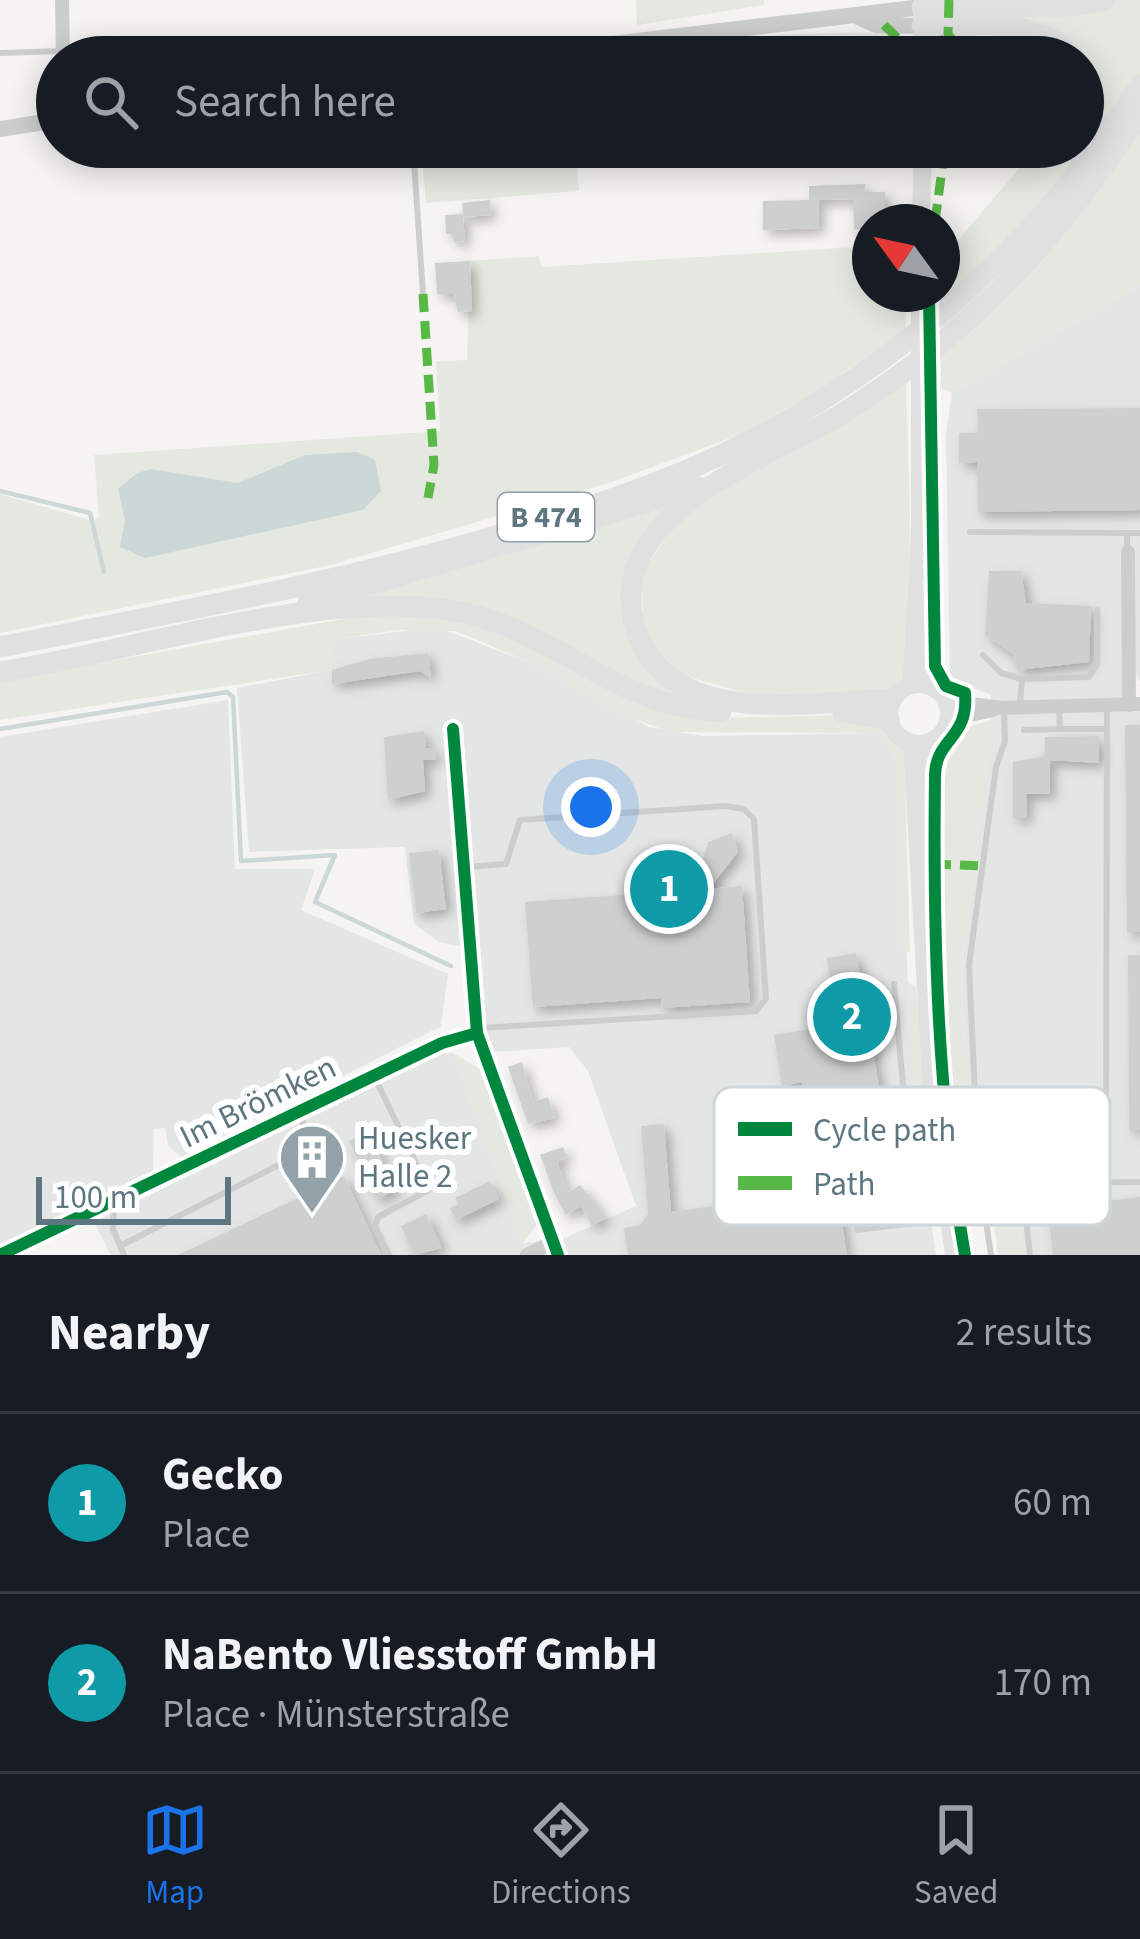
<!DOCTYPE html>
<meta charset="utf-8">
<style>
:root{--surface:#171b24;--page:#20242c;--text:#f1f3f6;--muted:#9ea1a6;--line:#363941;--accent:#1a73e8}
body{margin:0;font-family:"Source Sans 3",sans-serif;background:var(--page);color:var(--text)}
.compass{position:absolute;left:852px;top:204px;width:108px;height:108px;border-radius:50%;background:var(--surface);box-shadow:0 6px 30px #0003;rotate:303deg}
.scale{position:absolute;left:36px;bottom:30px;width:195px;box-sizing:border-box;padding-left:12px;border:6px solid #5d7680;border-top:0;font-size:33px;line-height:42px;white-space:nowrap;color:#5d7680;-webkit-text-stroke:9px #fff;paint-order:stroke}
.you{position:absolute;left:591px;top:807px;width:42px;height:42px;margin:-30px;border:9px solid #fff;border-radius:50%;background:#1a73e8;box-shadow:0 0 0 18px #1a73e833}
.badge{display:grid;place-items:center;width:78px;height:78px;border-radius:50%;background:var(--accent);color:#fff;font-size:39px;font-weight:700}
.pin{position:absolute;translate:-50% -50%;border:6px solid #fff;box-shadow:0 3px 12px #0006}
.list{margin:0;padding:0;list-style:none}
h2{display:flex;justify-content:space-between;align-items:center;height:156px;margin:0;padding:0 48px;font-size:51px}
h2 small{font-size:39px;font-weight:400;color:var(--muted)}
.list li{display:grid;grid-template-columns:78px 1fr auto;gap:36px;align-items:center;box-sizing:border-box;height:180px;padding:0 48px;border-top:3px solid var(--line)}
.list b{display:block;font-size:45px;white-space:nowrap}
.list p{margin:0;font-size:39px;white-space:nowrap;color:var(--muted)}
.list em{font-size:39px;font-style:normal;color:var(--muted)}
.icon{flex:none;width:66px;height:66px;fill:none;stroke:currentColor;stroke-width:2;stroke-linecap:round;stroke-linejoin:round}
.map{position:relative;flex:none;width:1140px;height:1255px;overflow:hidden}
.search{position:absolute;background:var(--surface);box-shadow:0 6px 30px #0003;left:36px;right:36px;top:36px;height:132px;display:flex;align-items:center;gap:30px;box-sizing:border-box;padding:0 42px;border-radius:66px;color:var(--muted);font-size:45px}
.sheet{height:516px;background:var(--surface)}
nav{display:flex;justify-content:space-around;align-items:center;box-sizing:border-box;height:168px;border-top:3px solid var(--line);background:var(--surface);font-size:33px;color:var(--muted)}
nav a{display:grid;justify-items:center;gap:6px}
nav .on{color:var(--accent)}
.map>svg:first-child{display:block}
</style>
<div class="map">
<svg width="1140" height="1255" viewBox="0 0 1140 1255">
<defs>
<filter id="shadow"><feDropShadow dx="5.5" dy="5.5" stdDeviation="6" flood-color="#0004"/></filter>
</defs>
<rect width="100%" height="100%" fill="#f5f4f2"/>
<!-- built -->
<g fill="#e4e6e5">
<polygon points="1140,285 1140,682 1134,668 1129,704 1140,704 1140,1255 1023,1255 1016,1198 1010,1197 1007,1177 973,1176 961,976 990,738 999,738 991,720 991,695 950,678 946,434 952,393"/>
<polygon points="437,627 531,663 649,727 703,736 880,733 896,760 915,1112 936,1255 111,1255 94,1222 442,1054 453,1053 522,1243 560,1240 636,1206 588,1071 569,1047 492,1052 484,1029 477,950 439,942 414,924 405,847 249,852 237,688 331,670 330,640"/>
<polygon points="228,700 235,869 315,869 301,910 448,974 441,1026 182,1158 168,1145 165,1128 154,1129 153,1172 0,1246 0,737"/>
</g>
<!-- green -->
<g fill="#e5e8e0">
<polygon points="636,0 764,0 764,5 637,25"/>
<polygon points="995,0 1140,0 1140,285 952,393 940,388 942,259 1037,147 1083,147 1083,57 1038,57 1029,48 994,35"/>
<polygon points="887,32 899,40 899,57 600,57 785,34"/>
<polygon points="421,147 576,147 579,191 426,203"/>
<polygon points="870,246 870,294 894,294 895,307 905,294 906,330 816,392 741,434 612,482 331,565 0,633 0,494 93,521 99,517 94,455 440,431 436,361 467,360 470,261 539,256 541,267"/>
<polygon points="906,378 911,550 902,682 893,689 840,696 744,693 672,672 644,632 641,575 682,513"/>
<polygon points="676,502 627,612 681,693 662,697 546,636 357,599"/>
<polygon points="371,614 466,620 717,718 842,715 886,727 904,748 910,952 904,952 902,945 896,760 880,733 671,732 622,715 531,663 456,631 400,630 330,640 332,670 0,720 0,681"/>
<polygon points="991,720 1000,739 990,739 961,976 973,1176 980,1176 980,1184 966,1188 956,1173 937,969 936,766 963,729"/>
<polygon points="907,981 916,988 936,1189 929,1209 915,1112"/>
<polygon points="453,1053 480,1069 538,1224 522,1244"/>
<polygon points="988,1176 1007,1177 1010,1197 1016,1197 1023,1255 998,1255"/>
</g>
<!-- water -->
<polygon fill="#ccd7d7" points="357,452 375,460 381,491 363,510 145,558 120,547 125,521 118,489 137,473 151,469 238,483 305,455"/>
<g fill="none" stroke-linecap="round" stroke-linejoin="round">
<!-- stream -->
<g stroke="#ccd7d7" stroke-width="4.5">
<polyline points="0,491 90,513 104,572"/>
<polyline points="0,729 227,692 233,697 241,861 335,855 315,902 451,966"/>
</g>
</g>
<!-- building -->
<g fill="#cdd0cf" filter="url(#shadow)">
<polygon points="865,184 865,192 885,192 885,222 870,222 870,229 854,229 853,199 819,200 819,228 763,230 763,201 809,200 809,186"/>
<polygon points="490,200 491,215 463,217 465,241 454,242 453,234 446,234 445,215 463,214 462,203"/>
<polygon points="470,261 472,311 458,312 453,294 437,294 435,263"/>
<polygon points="1140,408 1140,510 978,512 977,462 959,463 959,433 978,433 977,409"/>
<polygon points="989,571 1021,571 1026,603 1091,606 1089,662 1017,670 1013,654 985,635"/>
<polygon points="428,653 431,678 420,671 332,684 332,670 369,659"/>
<polygon points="1125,725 1140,725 1140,932 1127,932"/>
<polygon points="424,731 426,749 435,748 436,759 423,760 425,791 388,800 384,737"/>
<polygon points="1099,736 1099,763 1050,760 1050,794 1026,794 1027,818 1013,818 1013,762 1045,756 1045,737"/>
<polygon points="732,833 738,852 709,889 742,886 750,1002 662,1008 661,998 533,1007 525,902 622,895 647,880 701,866 708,842"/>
<polygon points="439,850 446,909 416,913 409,853"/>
<polygon points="856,953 882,1103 808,1116 802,1082 782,1086 774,1035 838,1025 827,958"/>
<polygon points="1128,955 1140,955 1140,1130 1129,1130"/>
<polygon points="522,1062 533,1102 548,1097 555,1118 528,1124 508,1067"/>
<polygon points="664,1124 671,1212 720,1205 730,1207 731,1215 760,1211 759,1202 837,1191 847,1255 628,1255 624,1228 640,1225 648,1214 641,1126"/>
<polygon points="368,1131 396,1190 377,1199 349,1141"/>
<polygon points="563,1147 567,1157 559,1160 559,1167 568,1192 580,1185 606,1217 592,1226 581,1206 566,1215 555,1195 540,1155"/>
<polygon points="344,1176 381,1255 178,1255"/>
<polygon points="490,1181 499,1199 456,1220 450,1208 458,1204 455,1198"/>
<polygon points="1140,1197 1140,1255 1053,1255 1048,1208"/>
<polygon points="426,1214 442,1248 414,1255 401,1226"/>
</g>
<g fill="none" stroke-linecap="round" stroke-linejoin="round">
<!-- service -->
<g stroke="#cccece" stroke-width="6">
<polyline points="635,42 640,57"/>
<polyline points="0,53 62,51"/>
<polyline points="413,147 423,294"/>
<polyline points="803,160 805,147"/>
<polyline points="970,532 1127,533 1127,548"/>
<polyline points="1127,533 1140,533"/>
<polyline points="983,655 1001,673 1022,679"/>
<polyline points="1020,704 1022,679 1089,677 1097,664 1097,610"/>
<polyline points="1059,710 1060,729 1105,729"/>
<polyline points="1004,711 1005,741 996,767 969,965 978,1160 1030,1160 1033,1183"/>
<polyline points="1024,730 1060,729"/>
<polyline points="467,867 506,864 520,820 726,806 744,809 754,819 766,999 756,1011 480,1028"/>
<polyline points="894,984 915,1222"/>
<polyline points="375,1078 429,1190 378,1217 375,1226 389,1255"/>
<polyline points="843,1132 857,1230 945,1219"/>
<polyline points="1106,1159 1107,706"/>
<polyline points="949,1199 969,1196 983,1202 991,1255"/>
<polyline points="114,1204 113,1229 124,1255"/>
<polyline points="120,1246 306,1151 302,1115"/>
<polyline points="1030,1255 1024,1202 1033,1183 1140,1182"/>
</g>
<!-- minor -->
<g stroke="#cccece" stroke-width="14">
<polyline points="62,0 63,57"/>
<polyline points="1128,552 1129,705"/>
<polyline points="946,701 1003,708 1140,704"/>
<polyline points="948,720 993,710"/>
<polyline points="453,729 477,1033 558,1255"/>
<polyline points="0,1255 442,1043 477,1033"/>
<polyline points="527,1255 553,1242"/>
</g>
<!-- tertiary -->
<g stroke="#cccece" stroke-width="16">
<polyline points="860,18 876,25 922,26"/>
<polyline points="503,57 922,7"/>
<polyline points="0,129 57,120"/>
</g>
<!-- secondary -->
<g stroke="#e0e0e1" stroke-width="18">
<polyline points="922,14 923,57"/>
<polyline points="921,222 923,147"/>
<polyline points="926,621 926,670 933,687"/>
<circle cx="919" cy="714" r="30"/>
<polyline points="911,685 920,544 920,294"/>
<polyline points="912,744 932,1093 954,1255"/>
<polyline points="925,798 926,743"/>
</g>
<!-- trunk -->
<g stroke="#e0e0e1" stroke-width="21">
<polyline points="922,7 1071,6 1105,0"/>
<path d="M922,26C973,26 1037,15 1074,57"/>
<polyline points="940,57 971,26"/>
<polyline points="1079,156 1095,102 1083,69"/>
<polyline points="308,603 698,487"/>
<path d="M0,647C222,603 469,559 680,473C867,396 1032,255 1140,85"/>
<path d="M0,672C136,651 337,583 469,614C559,635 625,711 721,711"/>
<path d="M892,699C813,701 673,730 638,635C594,516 764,461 840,415C875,393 912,367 944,341C1020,278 1086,197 1140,114"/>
<polyline points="843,712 889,720"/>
</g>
<!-- quiet -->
<g stroke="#58b947" stroke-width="9" stroke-dasharray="18 9" stroke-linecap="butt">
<polyline points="949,0 948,34 959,49 954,57"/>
<polyline points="884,25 904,44 939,45 948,34"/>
<polyline points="935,222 945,147"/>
<polyline points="423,294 434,465 428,498"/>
<polyline points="933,864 982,866"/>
<polyline points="978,1160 985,1176 983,1202"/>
<polyline points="1105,1182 1106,1159"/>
</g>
<!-- cycleway casing -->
<g stroke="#fff" stroke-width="20">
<g id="cycleway">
<path d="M929,294L935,666L946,686L965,693C969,739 936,738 935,775C933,936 937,1097 965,1255"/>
<polyline points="453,729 477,1033 558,1255"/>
<polyline points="0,1255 442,1043 477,1033"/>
</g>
</g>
<!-- cycleway -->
<use href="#cycleway" stroke="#00873e" stroke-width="12"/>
</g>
<!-- icons -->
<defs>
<g id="building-pin" transform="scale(3.45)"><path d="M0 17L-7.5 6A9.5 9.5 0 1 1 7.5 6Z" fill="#92a2a8" stroke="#fff"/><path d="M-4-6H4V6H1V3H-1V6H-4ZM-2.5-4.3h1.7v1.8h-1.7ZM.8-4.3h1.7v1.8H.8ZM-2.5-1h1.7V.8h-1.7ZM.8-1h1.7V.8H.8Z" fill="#fff"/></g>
</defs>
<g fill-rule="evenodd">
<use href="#building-pin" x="312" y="1157"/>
</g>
<g text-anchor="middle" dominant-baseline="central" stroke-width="12" stroke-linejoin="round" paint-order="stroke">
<!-- shield labels -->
<rect fill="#fff" stroke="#8e9fa6" stroke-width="3" x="498" y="493" width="96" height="48" rx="9"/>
<g font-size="30" font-weight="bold" fill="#5d7680">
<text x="546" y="517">B 474</text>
</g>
<!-- street labels -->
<g font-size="33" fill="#5d7680" stroke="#fff">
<text transform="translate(258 1102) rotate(-26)">Im Brömken</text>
</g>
<!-- poi labels -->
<g font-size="33" fill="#5d7680" stroke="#fff" text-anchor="start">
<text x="358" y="1138">Huesker<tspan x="358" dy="38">Halle 2</tspan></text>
</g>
</g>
<!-- legend -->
<rect x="714" y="1087" width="396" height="138" rx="18" fill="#fff" stroke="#ced6d9" stroke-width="3"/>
<rect x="738" y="1122" width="54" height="14" fill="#00873e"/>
<rect x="738" y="1176" width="54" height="14" fill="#58b947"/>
<g font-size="33" fill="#5d7680">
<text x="813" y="1141">Cycle path</text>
<text x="813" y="1195">Path</text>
</g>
</svg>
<svg class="compass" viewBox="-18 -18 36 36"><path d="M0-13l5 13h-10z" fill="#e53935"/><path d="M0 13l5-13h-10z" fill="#9ea1a6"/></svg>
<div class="scale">100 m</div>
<div class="you"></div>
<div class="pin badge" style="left:669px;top:889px;background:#0f9aa8">1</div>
<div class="pin badge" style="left:852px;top:1017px;background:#0f9aa8">2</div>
<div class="search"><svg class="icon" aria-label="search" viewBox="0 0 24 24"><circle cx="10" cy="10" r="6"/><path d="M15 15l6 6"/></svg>Search here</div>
</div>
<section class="sheet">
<h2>Nearby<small>2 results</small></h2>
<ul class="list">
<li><span class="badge" style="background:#0f9aa8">1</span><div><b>Gecko</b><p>Place</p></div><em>60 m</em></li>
<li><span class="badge" style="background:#0f9aa8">2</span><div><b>NaBento Vliesstoff GmbH</b><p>Place · Münsterstraße</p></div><em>170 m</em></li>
</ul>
</section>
<nav>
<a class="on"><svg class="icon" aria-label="map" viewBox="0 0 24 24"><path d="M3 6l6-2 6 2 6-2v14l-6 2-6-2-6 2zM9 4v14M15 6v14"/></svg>Map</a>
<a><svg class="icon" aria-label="directions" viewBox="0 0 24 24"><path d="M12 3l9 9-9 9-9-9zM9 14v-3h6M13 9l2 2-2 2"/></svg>Directions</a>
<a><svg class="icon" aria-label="saved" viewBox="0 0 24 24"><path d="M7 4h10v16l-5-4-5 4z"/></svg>Saved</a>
</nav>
